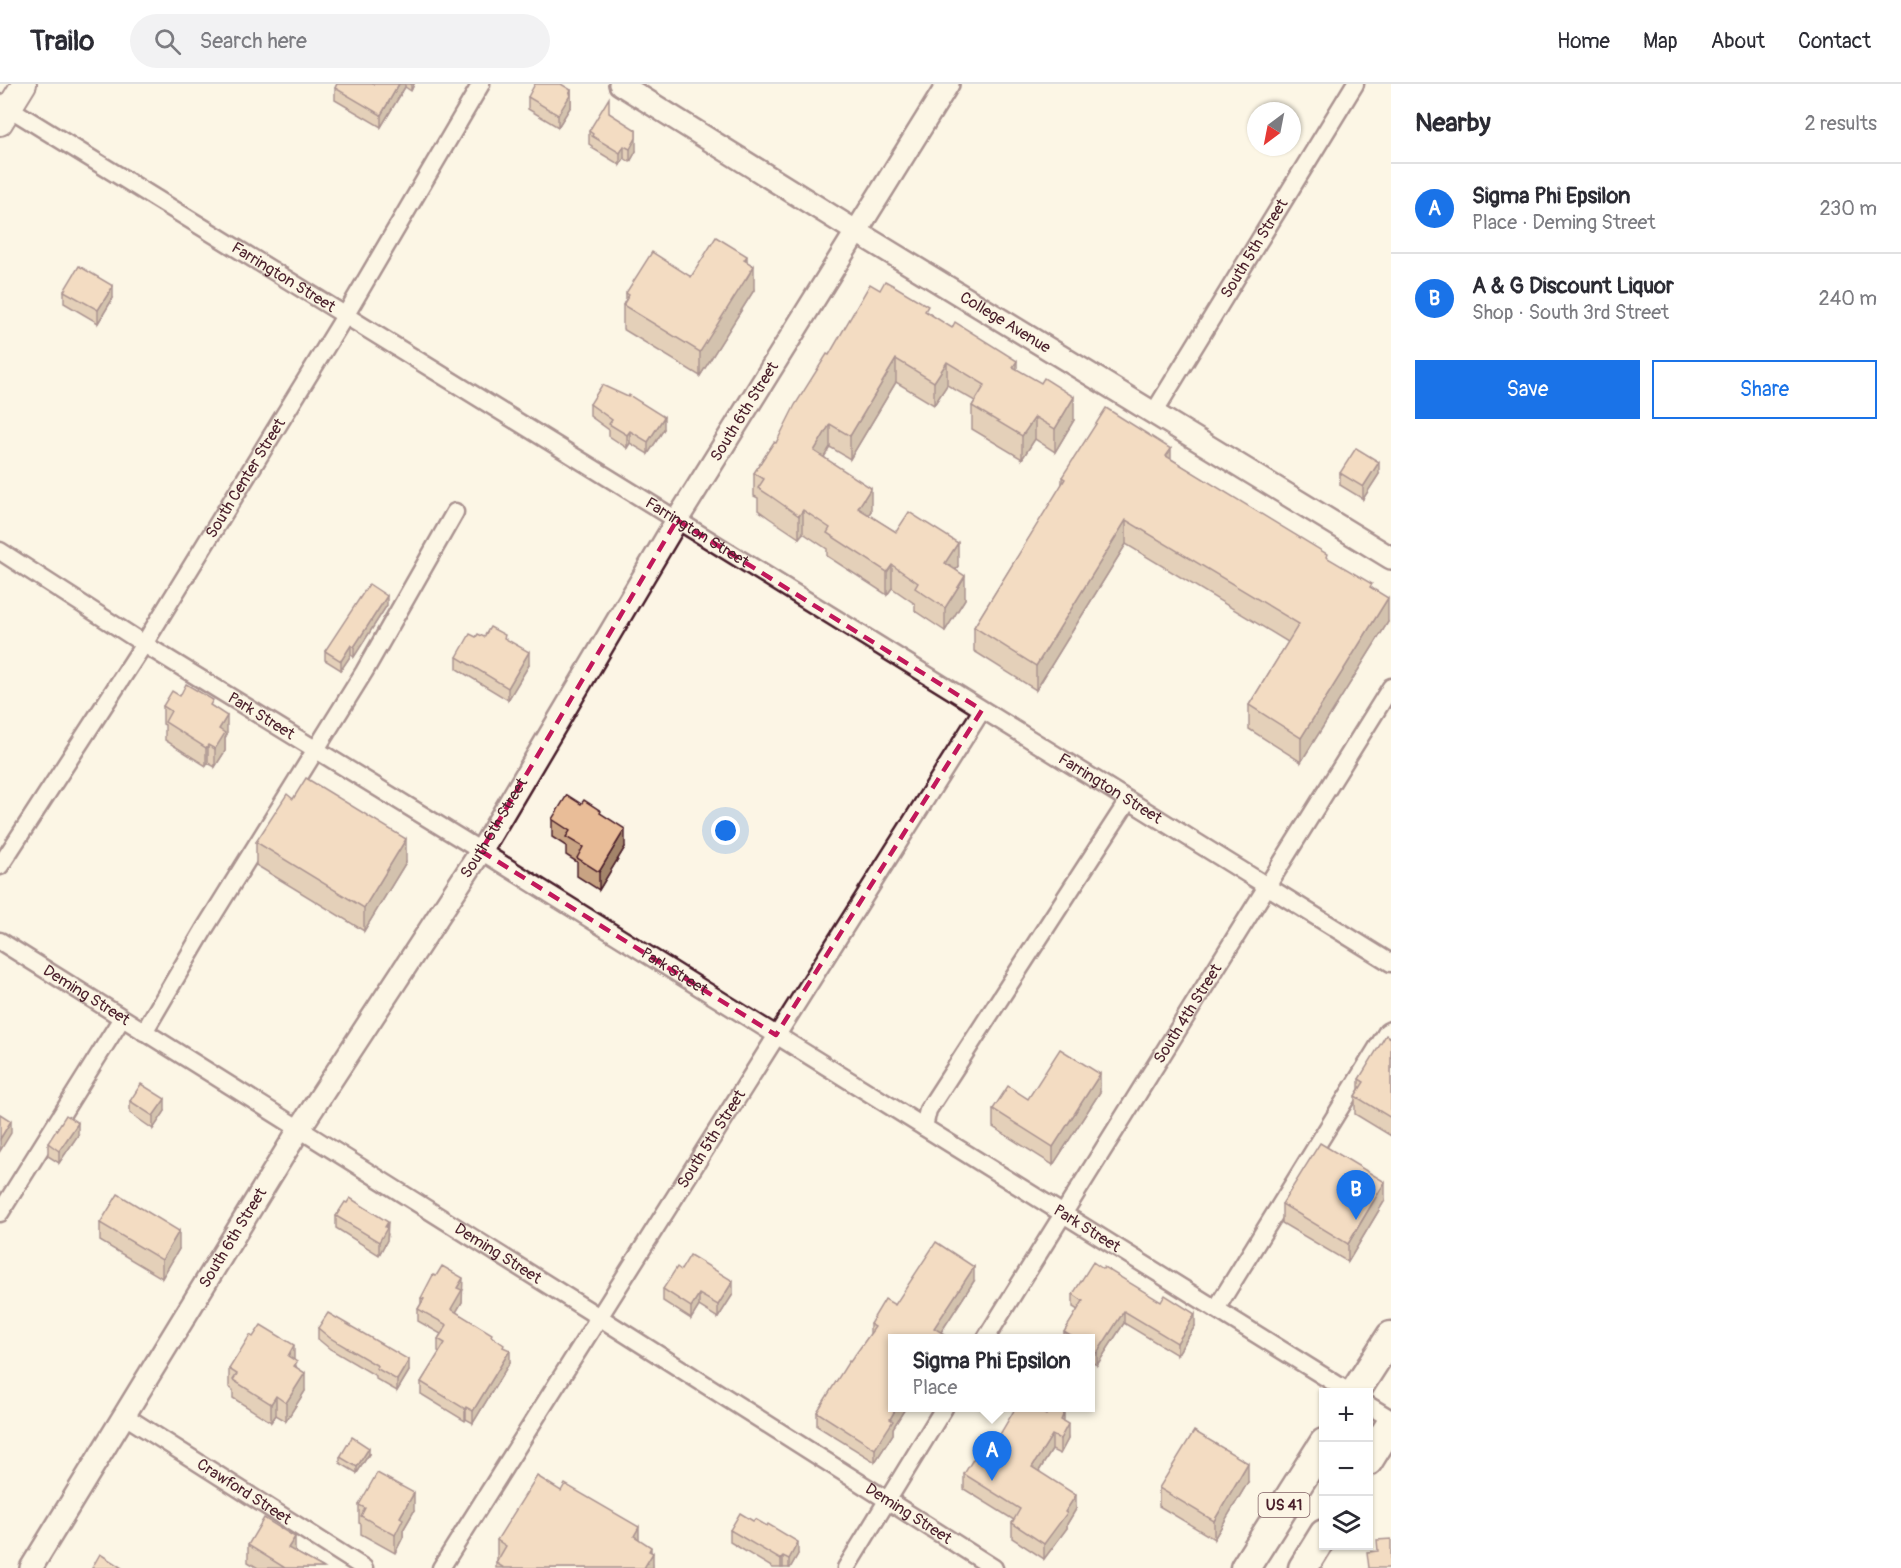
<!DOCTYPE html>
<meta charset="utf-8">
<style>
:root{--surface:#fff;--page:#f2f2f3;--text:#2b2b33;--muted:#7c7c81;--line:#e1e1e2;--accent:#1a73e8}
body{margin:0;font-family:Pangolin,sans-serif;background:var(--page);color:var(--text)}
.controls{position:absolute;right:18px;bottom:18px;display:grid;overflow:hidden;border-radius:0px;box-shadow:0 2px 4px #0004}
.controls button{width:54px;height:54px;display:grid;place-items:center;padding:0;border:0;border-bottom:2px solid var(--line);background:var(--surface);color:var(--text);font:30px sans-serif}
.compass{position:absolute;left:1247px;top:18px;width:54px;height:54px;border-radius:50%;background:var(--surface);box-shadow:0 2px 4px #0004;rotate:212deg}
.you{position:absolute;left:726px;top:747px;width:21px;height:21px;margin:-15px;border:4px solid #fff;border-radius:50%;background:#1a73e8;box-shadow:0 0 0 9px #1a73e833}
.badge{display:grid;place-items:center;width:39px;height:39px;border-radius:50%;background:var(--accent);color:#fff;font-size:20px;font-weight:700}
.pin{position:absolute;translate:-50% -50px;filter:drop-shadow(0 2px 3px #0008)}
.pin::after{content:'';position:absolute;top:32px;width:21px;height:18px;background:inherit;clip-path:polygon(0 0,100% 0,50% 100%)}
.popup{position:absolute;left:888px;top:1250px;width:207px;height:78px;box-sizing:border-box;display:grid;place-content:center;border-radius:0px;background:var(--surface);filter:drop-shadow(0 2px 4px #0005);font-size:20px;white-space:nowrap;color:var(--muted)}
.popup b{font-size:22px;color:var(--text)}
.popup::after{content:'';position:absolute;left:50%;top:100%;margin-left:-12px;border:12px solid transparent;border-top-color:var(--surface)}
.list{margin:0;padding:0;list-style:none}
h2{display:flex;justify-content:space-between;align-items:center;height:78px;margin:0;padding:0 24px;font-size:26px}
h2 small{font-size:20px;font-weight:400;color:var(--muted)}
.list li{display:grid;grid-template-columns:39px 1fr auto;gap:18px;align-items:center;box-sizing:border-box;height:90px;padding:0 24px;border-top:2px solid var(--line)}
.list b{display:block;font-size:22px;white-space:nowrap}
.list p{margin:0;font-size:20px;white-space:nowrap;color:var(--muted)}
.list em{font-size:20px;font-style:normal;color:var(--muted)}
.actions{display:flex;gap:12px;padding:18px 24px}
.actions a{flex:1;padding:14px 0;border:2px solid var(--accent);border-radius:0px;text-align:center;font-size:21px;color:var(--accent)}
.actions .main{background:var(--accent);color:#fff}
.icon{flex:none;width:33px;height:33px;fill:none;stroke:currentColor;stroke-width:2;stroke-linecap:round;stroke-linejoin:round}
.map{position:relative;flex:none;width:1391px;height:1484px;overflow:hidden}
header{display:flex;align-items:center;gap:36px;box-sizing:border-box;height:84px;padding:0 30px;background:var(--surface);border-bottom:2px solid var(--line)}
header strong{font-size:28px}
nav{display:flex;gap:33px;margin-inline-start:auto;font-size:21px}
.search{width:420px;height:54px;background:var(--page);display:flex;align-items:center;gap:15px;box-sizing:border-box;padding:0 21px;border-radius:33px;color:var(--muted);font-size:22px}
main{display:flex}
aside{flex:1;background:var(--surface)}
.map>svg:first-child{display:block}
</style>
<header>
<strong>Trailo</strong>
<div class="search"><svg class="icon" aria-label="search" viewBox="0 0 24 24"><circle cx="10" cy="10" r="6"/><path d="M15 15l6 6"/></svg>Search here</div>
<nav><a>Home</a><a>Map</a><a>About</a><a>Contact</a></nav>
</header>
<main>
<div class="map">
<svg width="1391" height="1484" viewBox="0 0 1391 1484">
<rect width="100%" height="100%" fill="#fcf5e5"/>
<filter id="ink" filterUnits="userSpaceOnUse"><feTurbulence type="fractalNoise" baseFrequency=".0167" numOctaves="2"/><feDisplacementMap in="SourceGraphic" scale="12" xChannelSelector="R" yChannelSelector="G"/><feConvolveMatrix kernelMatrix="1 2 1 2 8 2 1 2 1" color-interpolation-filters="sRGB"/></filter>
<g filter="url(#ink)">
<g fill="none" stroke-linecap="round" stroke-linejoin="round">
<!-- minor casing -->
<g stroke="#4a1f2b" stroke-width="21">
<g id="minor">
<path id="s1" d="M1,19L677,436L1391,879"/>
<path id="s2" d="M1153,330L1355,0"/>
<path id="s3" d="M0,467L144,560L481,767L1349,1308"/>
<path id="s4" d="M0,782L144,560L345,232L481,0"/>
<path id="s5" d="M0,857L599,1233L994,1484"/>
<polyline points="144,948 205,844 364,588 455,428"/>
<polyline points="924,1043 928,1026 1128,717"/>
<polyline points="0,1129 122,934"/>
<polyline points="1216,1225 1387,948 1391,946"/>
<path id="s6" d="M986,1254L1391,603"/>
<polyline points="1368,1321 1391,1335"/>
<path id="s7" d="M125,1332L364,1484"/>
<path id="s8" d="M441,1484L982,626"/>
<polyline points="846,1484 944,1324"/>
</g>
</g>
<!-- tertiary casing -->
<g stroke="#4a1f2b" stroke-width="26">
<g id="tertiary">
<path id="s9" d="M620,0L857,148L1391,474"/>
<path id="s10" d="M31,1484L300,1044L481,767L677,436L948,0"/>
</g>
</g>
<!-- secondary casing -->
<g stroke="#4a1f2b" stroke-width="28">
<polyline id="secondary" points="0,39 24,0"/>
</g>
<!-- trunk casing -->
<g stroke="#4a1f2b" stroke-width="33">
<g id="trunk">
<polyline points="1355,1308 1391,1252"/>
<polyline points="1368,1377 1391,1340"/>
<polyline points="1245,1484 1324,1359"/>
<polyline points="1303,1484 1324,1450"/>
</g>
</g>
<!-- minor -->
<use href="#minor" stroke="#fcf5e5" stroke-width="16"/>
<!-- tertiary -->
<use href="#tertiary" stroke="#fcf5e5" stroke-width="21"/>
<!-- secondary -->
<use href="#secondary" stroke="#fcf5e5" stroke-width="24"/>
<!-- trunk -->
<use href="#trunk" stroke="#fcf5e5" stroke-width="28"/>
</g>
<!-- wall -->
<g fill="#c8a383" stroke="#4a1f2b" stroke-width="1.5">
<polygon points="337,0 414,0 411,7 405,3 381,43 335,16 335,4"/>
<polygon points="571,6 571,22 558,43 528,25 528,13"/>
<polygon points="609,29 636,67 630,78 624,74 620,81 592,64 592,62 589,60 589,47"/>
<polygon points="747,177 754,206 700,292 623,245 623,221 626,215 626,209"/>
<polygon points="880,206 928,229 1017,286 1074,336 1055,368 1035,355 1022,375 972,345 972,322 975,317 947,301 934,321 896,298 850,375 830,363 824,373 871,427 868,431 896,448 958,482 956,486 965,515 945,547 915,527 915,520 892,504 887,511 827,472 827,465 803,449 799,454 769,434 758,426 758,414 754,412 754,389 776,359"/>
<polygon points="64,207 113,214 98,239 64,219"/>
<polygon points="590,320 664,345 648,370 630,359 627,364 609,352 609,346 590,332"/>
<polygon points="1171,375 1327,474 1372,504 1388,538 1301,678 1249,645 1249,621 1288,558 1126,460 1036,606 974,567 974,543 1062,401 1062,393"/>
<polygon points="1340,389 1379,390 1363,415 1340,401"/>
<polygon points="387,521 354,573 351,571 341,586 325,576 325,567"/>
<polygon points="476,553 505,555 529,581 508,616 457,585 457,573"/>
<polygon points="180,612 213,623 227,650 225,654 225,667 215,683 208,679 206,682 165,656 165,641 163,640 163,622"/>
<polygon points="293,715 406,778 364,847 256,781 256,758"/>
<polygon points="581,720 601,730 625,763 599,806 577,792 577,778 566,771 566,762 552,753 552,735"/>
<polygon points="1391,954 1391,1052 1355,1030 1355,1012 1359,1005 1359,995"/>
<polygon points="1100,1008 1053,1081 993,1043 993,1025 1028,1015"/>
<polygon points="130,1017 165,1027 153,1045 130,1029"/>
<polygon points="78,1051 59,1079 48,1072 48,1059"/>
<polygon points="1385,1116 1348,1178 1282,1139 1282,1120"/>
<polygon points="347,1119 388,1150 387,1156 379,1171 336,1144 336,1132"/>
<polygon points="100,1139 179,1165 162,1194 100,1157"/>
<polygon points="681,1186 733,1210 718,1234 699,1222 691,1235 663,1217 663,1205"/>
<polygon points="974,1197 941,1248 944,1254 893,1254 893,1323 906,1323 893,1344 893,1350 875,1378 817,1342 817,1328 870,1250 870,1240 895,1221"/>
<polygon points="463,1206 462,1208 462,1218 456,1228 492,1253 504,1264 510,1278 473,1339 466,1335 465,1337 421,1310 421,1298 440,1268 438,1267 438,1255 441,1250 418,1237 418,1225 421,1220 421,1214"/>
<polygon points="1073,1210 1195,1242 1177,1271 1124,1239 1097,1281 1091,1278 1091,1254 1064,1254 1064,1248 1078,1226 1073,1223"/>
<polygon points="318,1244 409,1287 397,1307 376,1295 376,1292 330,1265 318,1255"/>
<polygon points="294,1276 305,1307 286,1337 276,1331 271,1338 233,1314 233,1306 229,1303 229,1285"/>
<polygon points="1046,1331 1064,1338 1068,1355 1060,1370 1052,1366 1039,1387 1076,1425 1067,1440 1067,1444 1044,1475 1012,1454 1012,1439 1014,1436 964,1405 964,1390 995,1359"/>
<polygon points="369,1370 357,1389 340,1379 340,1373"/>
<polygon points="1248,1398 1214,1455 1159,1422 1159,1404"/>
<polygon points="359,1421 414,1427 403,1446 403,1453 395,1469 361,1450 361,1440 359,1439"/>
<polygon points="730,1446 798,1470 790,1484 773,1484 730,1458"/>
<polygon points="497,1456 639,1456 651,1468 653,1484 496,1484 496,1479 497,1476"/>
<polygon points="248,1461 295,1468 324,1484 258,1484 248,1478"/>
</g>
<!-- shaded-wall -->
<g fill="#a3846a" stroke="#4a1f2b" stroke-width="1.5">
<polygon points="399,0 405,0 405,3 381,43 381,31"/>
<polygon points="411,0 414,0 411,7"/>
<polygon points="571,6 571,22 558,43 558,31"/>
<polygon points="636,46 636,67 630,78 630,65"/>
<polygon points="624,62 624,74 620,81 620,69"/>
<polygon points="747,172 747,194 754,182 754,206 700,292 700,268"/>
<polygon points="113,202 113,214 98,239 98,226"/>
<polygon points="896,275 896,298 850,375 850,352"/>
<polygon points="1017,277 1017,299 1013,283"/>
<polygon points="947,278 947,301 934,321 934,298"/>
<polygon points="1074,313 1074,336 1055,368 1055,345"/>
<polygon points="664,333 664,345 648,370 648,358"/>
<polygon points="1035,333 1035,355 1022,375 1022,352"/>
<polygon points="830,340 830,363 814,390 814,367"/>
<polygon points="630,347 630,359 627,364 627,351"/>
<polygon points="1171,365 1171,389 1166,372"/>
<polygon points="1379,378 1379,390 1363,415 1363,403"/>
<polygon points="871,404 871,427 858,447 858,424"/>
<polygon points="803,426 803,449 799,454 799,432"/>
<polygon points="1126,436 1126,460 1036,606 1036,582"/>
<polygon points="958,459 958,482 945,502 945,479"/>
<polygon points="892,481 892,504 887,511 887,488"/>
<polygon points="965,492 965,515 945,547 945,524"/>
<polygon points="387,512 387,521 354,573 354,563"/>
<polygon points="1388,514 1388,538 1301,678 1301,654"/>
<polygon points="351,561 351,571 341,586 341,577"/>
<polygon points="529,568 529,581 508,616 508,604"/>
<polygon points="227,632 227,650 225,654 225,667 215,683 215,665 219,645"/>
<polygon points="208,661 208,679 206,682 206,664"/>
<polygon points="625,745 625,763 599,806 599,788"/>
<polygon points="406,755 406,778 364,847 364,824"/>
<polygon points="1100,990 1100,1008 1053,1081 1053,1063"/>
<polygon points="165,1015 165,1027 153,1045 153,1032"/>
<polygon points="11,1037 11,1049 0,1067 0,1055"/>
<polygon points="78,1039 78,1051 59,1079 59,1067"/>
<polygon points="1385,1098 1385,1116 1348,1178 1348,1160"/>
<polygon points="388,1138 387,1156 379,1171 379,1158"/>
<polygon points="179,1147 179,1165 162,1194 162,1176"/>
<polygon points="974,1183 974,1197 937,1254 934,1244"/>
<polygon points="463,1194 462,1218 451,1237 451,1225 457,1204"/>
<polygon points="733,1197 733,1210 718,1234 718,1221"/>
<polygon points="699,1210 699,1222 691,1235 691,1223"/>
<polygon points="1124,1227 1124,1239 1097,1281 1097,1269"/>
<polygon points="1195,1230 1195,1242 1177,1271 1177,1259"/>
<polygon points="294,1261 294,1279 288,1272"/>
<polygon points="510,1266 510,1278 473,1339 473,1327"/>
<polygon points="409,1276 409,1287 397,1307 397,1296"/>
<polygon points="305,1289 305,1307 286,1337 286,1319"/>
<polygon points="276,1312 276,1331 271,1338 271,1320"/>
<polygon points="466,1323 466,1335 465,1337 465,1325"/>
<polygon points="897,1323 906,1323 893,1344 893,1350 875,1378 875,1365 890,1335"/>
<polygon points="1064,1329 1064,1344 1061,1336"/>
<polygon points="1068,1340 1068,1355 1060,1370 1060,1355"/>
<polygon points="1052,1351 1052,1366 1032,1398 1032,1383"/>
<polygon points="369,1364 369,1370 357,1389 357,1383"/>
<polygon points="1248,1379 1248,1398 1214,1455 1214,1437"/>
<polygon points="414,1409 414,1427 403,1446 403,1453 395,1469 395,1451 400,1433"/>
<polygon points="1076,1411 1076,1425 1067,1440 1067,1444 1044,1475 1044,1460"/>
<polygon points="639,1443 639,1467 634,1452"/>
<polygon points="295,1453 295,1470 288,1464"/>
<polygon points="798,1458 798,1470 790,1484 789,1484 789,1475"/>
<polygon points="651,1463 651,1472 653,1469 653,1484 644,1484 649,1467"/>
<polygon points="783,1472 783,1484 781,1484 781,1476"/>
</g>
<!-- building -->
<g fill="#e9bd98" stroke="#4a1f2b" stroke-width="1.5">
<polygon points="337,0 399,0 381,31 335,4"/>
<polygon points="535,0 561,0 571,6 569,9 571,10 558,31 528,13"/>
<polygon points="609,14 609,29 636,46 636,54 630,65 624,62 620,69 592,52 593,50 589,47"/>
<polygon points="716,153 747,172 744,176 754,182 700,268 623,221 629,211 626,209 652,168 691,193"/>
<polygon points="79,182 113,202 98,226 64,207"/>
<polygon points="885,197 896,203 928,222 925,227 952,244 955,238 1017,277 1013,283 1041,299 1044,294 1074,313 1055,345 1035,333 1022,352 972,322 985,301 947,278 934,298 896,275 850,352 830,340 814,367 871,404 858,424 896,448 909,428 958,459 945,479 965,492 945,524 915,504 918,499 892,481 887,488 827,449 830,444 803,426 799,432 769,411 758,404 764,395 754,389 774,358 776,359 795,321 827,270 829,271 870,200 880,206"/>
<polygon points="602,301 628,313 629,311 664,333 648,358 630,347 627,351 609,340 612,336 590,320"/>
<polygon points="1106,324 1171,365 1166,372 1327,470 1326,473 1372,500 1370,503 1388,514 1301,654 1249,621 1299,540 1126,436 1036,582 974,543 1065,395 1062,393"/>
<polygon points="1356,364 1379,378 1363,403 1340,389"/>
<polygon points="369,500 387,512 354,563 351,561 341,577 325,567"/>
<polygon points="490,543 505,551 504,554 529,568 508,604 457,573 470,550 476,553 478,550 484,553"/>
<polygon points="186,600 213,616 210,621 227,632 219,645 225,649 215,665 208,661 206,664 165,638 171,627 163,622 172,607 180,612"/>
<polygon points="306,694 406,755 364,824 256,758 287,710 293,715"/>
<polygon points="567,711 581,720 584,716 601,727 600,729 625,745 599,788 577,774 583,763 566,753 570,747 552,735"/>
<polygon points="1386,951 1391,954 1391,1034 1355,1012 1364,998 1359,995"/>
<polygon points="1060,965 1100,990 1053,1063 993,1025 1008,1002 1028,1015"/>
<polygon points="141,1000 165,1015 153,1032 130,1017"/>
<polygon points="0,1030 11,1037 0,1055"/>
<polygon points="66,1031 78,1039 59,1067 48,1059"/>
<polygon points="1320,1059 1385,1098 1348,1160 1282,1120"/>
<polygon points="118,1110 179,1147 162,1176 100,1139"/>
<polygon points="350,1114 388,1138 385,1143 387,1144 379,1158 336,1132 345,1118 347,1119"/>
<polygon points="936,1158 974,1183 934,1244 944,1250 941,1254 893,1254 893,1323 897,1323 890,1335 893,1337 875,1365 817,1328 849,1277 850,1278 875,1243 870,1240 885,1215 895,1221"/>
<polygon points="690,1171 733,1197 718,1221 699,1210 691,1223 663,1205 677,1183 681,1186"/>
<polygon points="1093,1178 1103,1185 1104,1183 1161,1218 1165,1211 1195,1230 1177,1259 1124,1227 1097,1269 1091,1265 1091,1254 1074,1254 1064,1248 1083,1217 1073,1210"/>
<polygon points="442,1182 463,1194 457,1204 462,1206 451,1225 492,1250 491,1252 504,1261 503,1263 510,1266 473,1327 466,1323 465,1325 421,1298 445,1259 438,1255 447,1241 418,1225 424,1215 421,1214 433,1191 436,1192"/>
<polygon points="328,1229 409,1276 397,1296 376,1284 378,1282 330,1254 318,1244"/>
<polygon points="261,1241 294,1261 288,1272 297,1278 294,1282 305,1289 286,1319 276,1312 271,1320 233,1296 237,1290 229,1285 250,1251 253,1253"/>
<polygon points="1016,1323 1033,1323 1046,1331 1050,1323 1055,1323 1064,1329 1061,1336 1068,1340 1060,1355 1052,1351 1032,1383 1076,1411 1065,1428 1067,1429 1044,1460 1012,1439 1020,1425 964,1390 986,1354 995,1359"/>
<polygon points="1194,1347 1248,1379 1214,1437 1159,1404"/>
<polygon points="352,1353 369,1364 357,1383 340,1373"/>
<polygon points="377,1389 414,1409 400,1433 403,1435 395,1451 361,1432 365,1424 359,1421"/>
<polygon points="537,1392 561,1407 565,1400 639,1443 634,1452 651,1463 649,1467 653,1469 644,1484 504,1484 496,1479 506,1462 497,1456"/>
<polygon points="740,1429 753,1437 755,1435 767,1442 768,1440 798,1458 789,1475 783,1472 781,1476 730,1446"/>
<polygon points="264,1434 295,1453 288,1464 324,1484 285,1484 248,1461"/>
<polygon points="1391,1455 1391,1484 1369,1484 1367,1468 1378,1467 1377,1456"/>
<polygon points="100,1470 122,1484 92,1484"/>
</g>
</g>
<!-- marked area -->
<path d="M0 0H1391V1484H0ZM677,436L982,626L776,951L481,767Z" fill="#fcf5e5" fill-opacity=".55" fill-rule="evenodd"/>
<path fill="none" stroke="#c2185b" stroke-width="4.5" stroke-dasharray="12 8" stroke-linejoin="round" d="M677,436L982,626L776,951L481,767Z"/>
<g text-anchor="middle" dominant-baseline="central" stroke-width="4.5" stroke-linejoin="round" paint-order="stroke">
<!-- shield labels -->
<rect fill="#fcf5e5" stroke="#7f5f63" stroke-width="1.5" x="1258.5" y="1409" width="51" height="24" rx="4.5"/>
<g font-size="15" font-weight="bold" fill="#4a1f2b">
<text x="1284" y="1421">US 41</text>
</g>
<!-- street labels -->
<g font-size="16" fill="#4a1f2b" stroke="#fcf5e5">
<text stroke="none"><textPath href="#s2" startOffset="194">South 5th Street</textPath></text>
<text stroke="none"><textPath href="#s1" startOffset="332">Farrington Street</textPath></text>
<text stroke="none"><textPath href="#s9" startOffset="453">College Avenue</textPath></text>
<text stroke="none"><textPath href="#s10" startOffset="1359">South 6th Street</textPath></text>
<text stroke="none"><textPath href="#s4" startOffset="459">South Center Street</textPath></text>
<text stroke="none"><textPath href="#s1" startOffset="818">Farrington Street</textPath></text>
<text stroke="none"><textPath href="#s3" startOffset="309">Park Street</textPath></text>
<text stroke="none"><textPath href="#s1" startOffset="1304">Farrington Street</textPath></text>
<text stroke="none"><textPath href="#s10" startOffset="873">South 6th Street</textPath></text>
<text stroke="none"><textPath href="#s3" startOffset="795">Park Street</textPath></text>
<text stroke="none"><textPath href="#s5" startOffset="102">Deming Street</textPath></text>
<text stroke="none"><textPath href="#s6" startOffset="382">South 4th Street</textPath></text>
<text stroke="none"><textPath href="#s8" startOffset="507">South 5th Street</textPath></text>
<text stroke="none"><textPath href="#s3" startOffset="1281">Park Street</textPath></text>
<text stroke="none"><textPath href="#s10" startOffset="387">South 6th Street</textPath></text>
<text stroke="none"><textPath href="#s5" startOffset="588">Deming Street</textPath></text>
<text stroke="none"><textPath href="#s7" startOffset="141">Crawford Street</textPath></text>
<text stroke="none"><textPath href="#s5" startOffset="1074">Deming Street</textPath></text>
</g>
</g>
</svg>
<div class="controls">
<button>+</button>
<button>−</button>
<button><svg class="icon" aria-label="layers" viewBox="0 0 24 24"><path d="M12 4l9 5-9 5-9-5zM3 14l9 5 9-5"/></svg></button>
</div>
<svg class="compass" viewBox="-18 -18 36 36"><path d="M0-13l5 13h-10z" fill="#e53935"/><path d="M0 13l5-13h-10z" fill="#7c7c81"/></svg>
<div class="you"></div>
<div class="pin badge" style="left:992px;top:1397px">A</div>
<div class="popup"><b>Sigma Phi Epsilon</b>Place</div>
<div class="pin badge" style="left:1356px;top:1136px">B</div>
</div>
<aside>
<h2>Nearby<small>2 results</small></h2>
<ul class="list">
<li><span class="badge">A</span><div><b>Sigma Phi Epsilon</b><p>Place · Deming Street</p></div><em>230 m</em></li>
<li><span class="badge">B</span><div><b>A &amp; G Discount Liquor</b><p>Shop · South 3rd Street</p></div><em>240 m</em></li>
</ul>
<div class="actions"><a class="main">Save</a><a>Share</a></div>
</aside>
</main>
